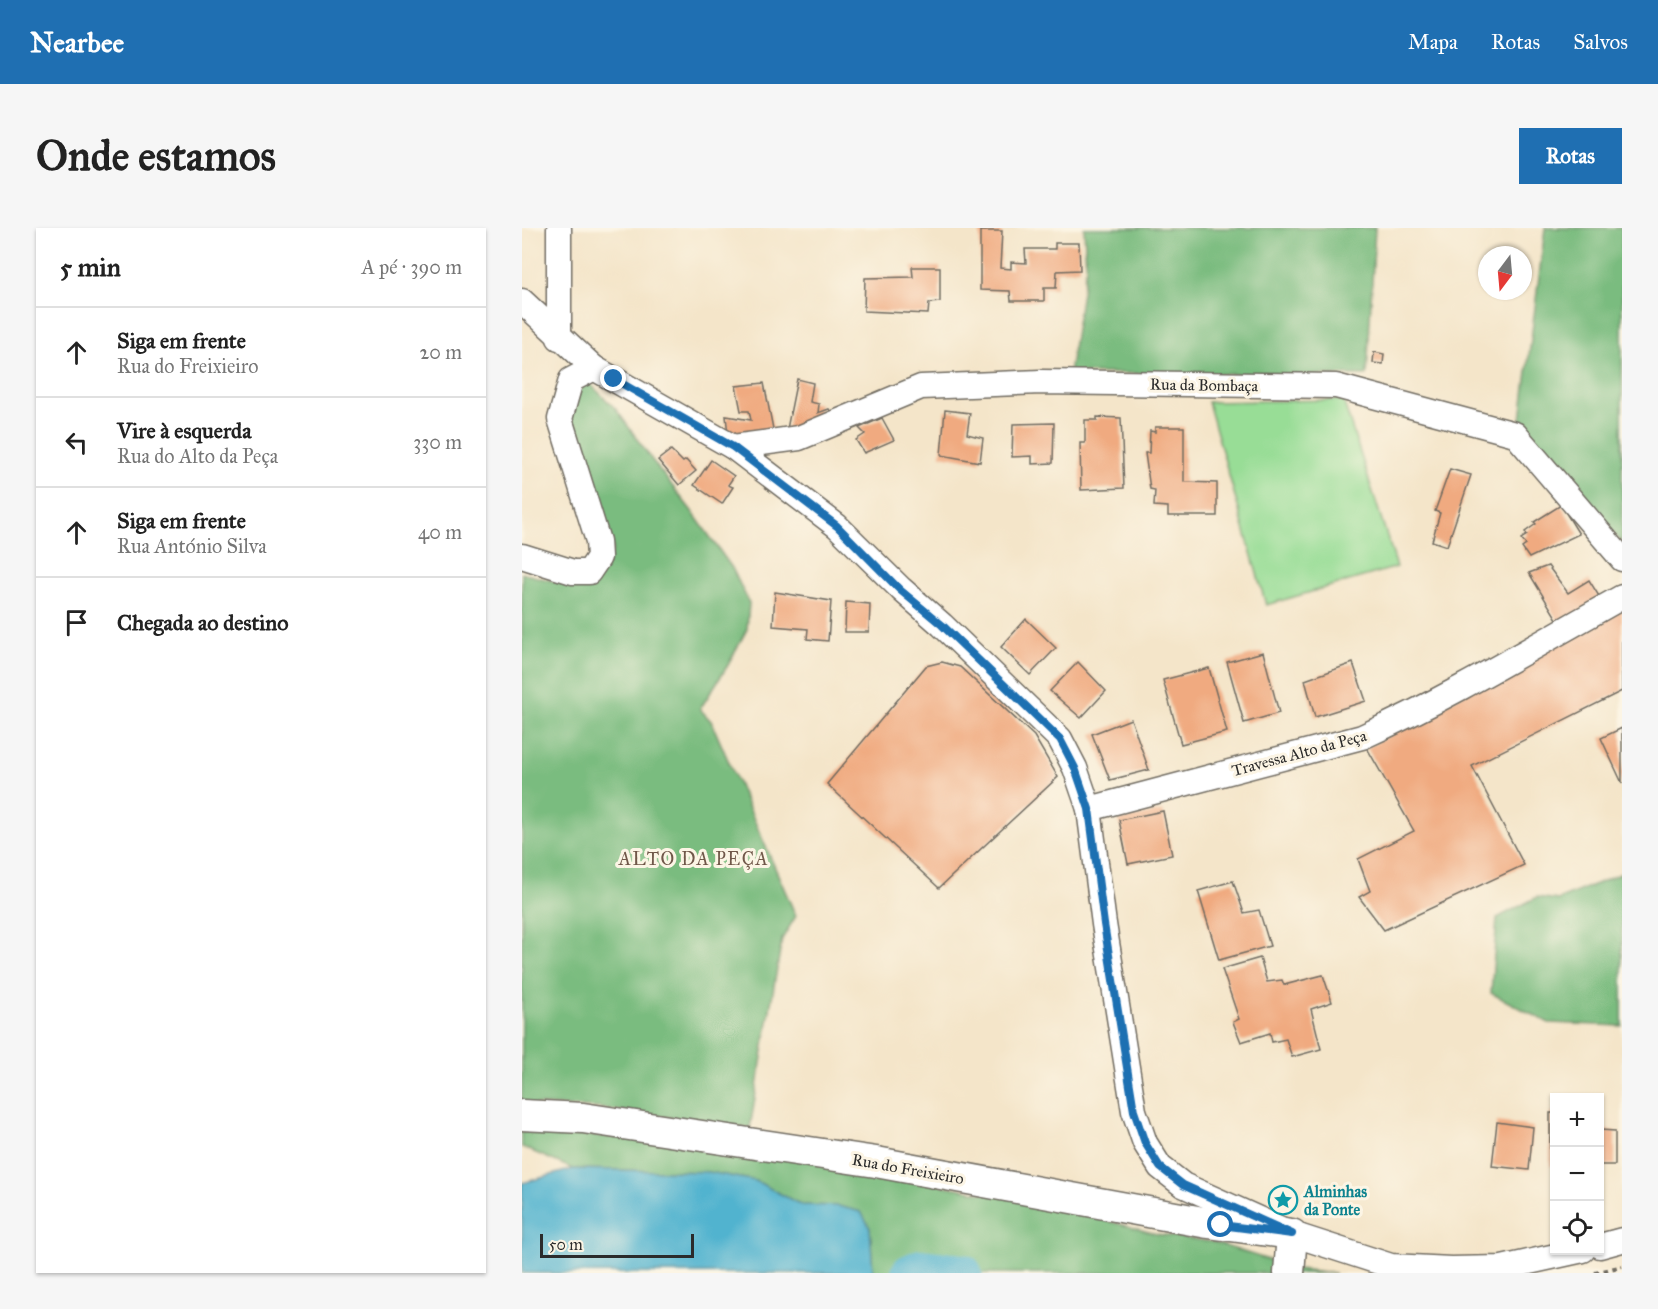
<!DOCTYPE html>
<html lang="pt">
<meta charset="utf-8">
<style>
:root{--surface:#fff;--page:#f6f6f6;--text:#222;--muted:#767676;--line:#e0e0e0;--accent:#1f6fb2}
body{margin:0;font-family:"IM FELL Great Primer",serif;background:var(--page);color:var(--text)}
.controls{position:absolute;right:18px;bottom:18px;display:grid;overflow:hidden;border-radius:0px;box-shadow:0 2px 4px #0004}
.controls button{width:54px;height:54px;display:grid;place-items:center;padding:0;border:0;border-bottom:2px solid var(--line);background:var(--surface);color:var(--text);font:30px sans-serif}
.compass{position:absolute;left:956px;top:18px;width:54px;height:54px;border-radius:50%;background:var(--surface);box-shadow:0 2px 4px #0004;rotate:196deg}
.scale{position:absolute;left:18px;bottom:15px;width:154px;box-sizing:border-box;padding-left:6px;border:3px solid #2b2b2b;border-top:0;font-size:16px;line-height:21px;white-space:nowrap;color:#2b2b2b;-webkit-text-stroke:4px #fcf5e5;paint-order:stroke}
.stop{position:absolute;width:18px;height:18px;margin:-14px;border:4px solid #1f6fb2;border-radius:50%;background:#fff}
.stop.end{background:#1f6fb2;border-color:#fff;box-shadow:0 2px 6px #0008}
.list{margin:0;padding:0;list-style:none}
h2{display:flex;justify-content:space-between;align-items:center;height:78px;margin:0;padding:0 24px;font-size:26px}
h2 small{font-size:20px;font-weight:400;color:var(--muted)}
.list li{display:grid;grid-template-columns:39px 1fr auto;gap:18px;align-items:center;box-sizing:border-box;height:90px;padding:0 24px;border-top:2px solid var(--line)}
.list b{display:block;font-size:22px;white-space:nowrap}
.list p{margin:0;font-size:20px;white-space:nowrap;color:var(--muted)}
.list em{font-size:20px;font-style:normal;color:var(--muted)}
.icon{flex:none;width:33px;height:33px;fill:none;stroke:currentColor;stroke-width:2;stroke-linecap:round;stroke-linejoin:round}
.map{position:relative;flex:none;width:1100px;height:1045px;overflow:hidden;border-radius:0px}
header{display:flex;align-items:center;gap:36px;box-sizing:border-box;height:84px;padding:0 30px;background:var(--accent);color:#fff}
header strong{font-size:28px}
nav{display:flex;gap:33px;margin-inline-start:auto;font-size:21px}
.intro{display:flex;align-items:center;justify-content:space-between;box-sizing:border-box;height:144px;padding:0 36px}
h1{margin:0;font-size:42px}
.button{padding:15px 27px;border-radius:0px;background:var(--accent);color:#fff;font-size:21px;font-weight:700}
main{display:flex;gap:36px;padding:0 36px}
aside{flex:1;background:var(--surface);border-radius:0px;box-shadow:0 2px 4px #0004}
.map>svg:first-child{display:block}
</style>
<header>
<strong>Nearbee</strong>
<nav><a>Mapa</a><a>Rotas</a><a>Salvos</a></nav>
</header>
<div class="intro"><h1>Onde estamos</h1><a class="button">Rotas</a></div>
<main>
<aside>
<h2>5 min<small>A pé · 390 m</small></h2>
<ul class="list">
<li><svg class="icon" aria-label="ahead" viewBox="0 0 24 24"><path d="M12 20V5M6 11l6-6 6 6"/></svg><div><b>Siga em frente</b><p>Rua do Freixieiro</p></div><em>20 m</em></li>
<li><svg class="icon" aria-label="left" viewBox="0 0 24 24"><path d="M17 20v-9H6M10 6l-5 5 5 5"/></svg><div><b>Vire à esquerda</b><p>Rua do Alto da Peça</p></div><em>330 m</em></li>
<li><svg class="icon" aria-label="ahead" viewBox="0 0 24 24"><path d="M12 20V5M6 11l6-6 6 6"/></svg><div><b>Siga em frente</b><p>Rua António Silva</p></div><em>40 m</em></li>
<li><svg class="icon" aria-label="arrive" viewBox="0 0 24 24"><path d="M6 21V4h12l-3 4 3 4H6"/></svg><div><b>Chegada ao destino</b></div></li>
</ul>
</aside>
<div class="map">
<svg width="1100" height="1045" viewBox="0 0 1100 1045">
<rect width="100%" height="100%" fill="#fcf5e5"/>
<filter id="ink" filterUnits="userSpaceOnUse"><feTurbulence type="fractalNoise" baseFrequency=".0167" numOctaves="2"/><feDisplacementMap in="SourceGraphic" scale="12" xChannelSelector="R" yChannelSelector="G"/><feConvolveMatrix kernelMatrix="1 2 1 2 8 2 1 2 1" color-interpolation-filters="sRGB"/></filter>
<filter id="wash" filterUnits="userSpaceOnUse"><feTurbulence type="fractalNoise" baseFrequency=".008" numOctaves="4" result="noise"/><feDisplacementMap in="SourceGraphic" scale="24" xChannelSelector="R" yChannelSelector="G"/><feGaussianBlur stdDeviation="1.35" result="paint"/><feColorMatrix in="noise" values="0 0 0 0 0 0 0 0 0 0 0 0 0 0 0 0 0 1.4 0 .05"/><feComposite in="paint" operator="in"/></filter>
<g filter="url(#wash)">
<rect width="100%" height="100%" fill="#f4e5c9"/>
<!-- green -->
<polygon fill="#98dd96" stroke="#628460" stroke-width="1.5" points="821,172 875,339 744,377 686,174"/>
<!-- forest -->
<g fill="#7abc7f" stroke="#527455" stroke-width="1.5">
<polygon points="562,0 853,0 845,147 547,145 564,39"/>
<polygon points="1023,0 1100,0 1100,315 998,199"/>
<path d="M66,154L94,181L130,232L169,282L210,340L227,375L225,401L206,437L178,481L189,493L274,688L260,711L228,900L76,880L0,876V345C19,350 62,364 77,350C84,343 88,328 91,320L43,191L53,167Z"/>
<polygon points="1100,645 1100,798 1027,795 969,765 975,690 1015,669 1036,672"/>
<polygon points="0,904 79,908 250,926 526,977 635,1006 691,1014 775,1041 813,1045 351,1045 348,1000 316,978 279,977 234,953 187,944 51,941 0,919"/>
</g>
<!-- water -->
<polygon fill="#51b3cf" stroke="#3e6f7d" stroke-width="1.5" points="51,941 187,944 234,953 279,977 316,978 339,984 348,1000 351,1045 0,1045 0,955"/>
<g fill="none" stroke-linecap="round" stroke-linejoin="round">
<!-- river -->
<polyline stroke="#51b3cf" stroke-width="38" points="388,1045 399,1040 441,1045"/>
</g>
<g id="blocks">
<!-- building -->
<g fill="#f0aa80">
<polygon points="458,3 480,3 478,40 489,41 489,34 504,35 503,21 533,21 533,15 557,15 558,42 535,43 534,60 522,60 522,73 489,73 488,63 458,62"/>
<polygon points="390,39 418,39 418,74 407,75 406,86 342,83 343,50 391,49"/>
<polygon points="852,124 862,126 861,136 851,135"/>
<polygon points="275,151 291,155 288,174 297,176 296,185 307,181 311,188 280,202 265,201"/>
<polygon points="242,155 252,206 206,206 204,188 229,192 227,183 219,183 214,158"/>
<polygon points="423,182 448,185 445,206 461,210 458,234 419,227"/>
<polygon points="575,189 599,190 602,260 559,262 558,215 563,215 563,192 575,192"/>
<polygon points="360,190 372,212 342,225 334,212 343,206 337,200"/>
<polygon points="532,195 531,235 510,236 510,228 490,229 491,196"/>
<polygon points="633,199 662,199 662,254 695,255 695,288 646,288 646,279 632,278 633,262 628,261 623,225 627,225 628,203 633,204"/>
<polygon points="149,222 161,234 164,232 174,243 157,257 136,232"/>
<polygon points="189,232 212,248 206,257 211,259 200,276 172,257"/>
<polygon points="928,241 949,247 925,318 910,313 918,285 913,283"/>
<polygon points="1039,277 1057,306 1007,330 1000,320 1004,317 999,311 1005,307 1003,304 1014,296 1012,294"/>
<polygon points="1026,338 1046,365 1067,352 1080,373 1038,396 1007,345"/>
<polygon points="253,364 309,373 306,413 285,411 286,401 251,398"/>
<polygon points="324,374 348,376 347,404 323,404"/>
<polygon points="1100,378 1100,463 950,538 1002,637 862,702 837,669 848,663 836,631 892,603 845,520"/>
<polygon points="504,391 534,420 508,447 479,419"/>
<polygon points="741,424 757,485 722,495 705,434"/>
<polygon points="420,434 438,439 512,508 536,549 417,660 305,556 404,438"/>
<polygon points="556,434 584,463 559,490 528,463"/>
<polygon points="831,435 844,473 793,489 783,452"/>
<polygon points="687,440 705,504 659,516 641,452"/>
<polygon points="609,491 627,542 588,552 570,506"/>
<polygon points="1100,500 1100,555 1079,510"/>
<polygon points="641,583 650,627 606,636 597,592"/>
<polygon points="711,653 722,685 737,682 748,718 697,732 676,663"/>
<polygon points="738,730 745,754 760,752 762,757 801,747 810,774 789,781 799,821 770,829 764,811 750,814 748,805 719,814 711,794 717,791 700,741"/>
<rect x="1028" y="885" width="4" height="53"/>
<polygon points="975,894 1011,899 1007,942 970,938"/>
<polygon points="1078,902 1093,903 1093,937 1078,937"/>
</g>
</g>
</g>
<g filter="url(#ink)">
<use href="#blocks" fill-opacity="0" stroke="#716c62" stroke-width="1.5"/>
<g fill="none" stroke-linecap="round" stroke-linejoin="round">
<!-- minor casing -->
<g stroke="#716c62" stroke-width="27">
<g id="minor">
<polyline points="37,0 37,110"/>
<polyline points="0,73 72,140 211,219 315,298 379,361 420,397 538,511 553,540 567,581 582,696 612,883 623,915 638,939 661,957 770,1006 869,1038 929,1041 980,1040 1061,1022"/>
<polyline points="211,219 277,210 399,159 519,154 814,158 993,206 1100,331"/>
<polyline points="0,328 51,344 67,344 77,329 76,313 38,191 49,152 72,140"/>
<path d="M567,581L840,509C929,469 1014,417 1100,369"/>
<polyline points="1078,1018 1100,1012"/>
</g>
</g>
<!-- tertiary casing -->
<g stroke="#716c62" stroke-width="33">
<polyline id="tertiary" points="0,887 61,890 220,914 354,934 686,995 770,1006 767,1045"/>
</g>
<!-- path -->
<polyline stroke="#716c62" stroke-width="4" stroke-dasharray="4.5 4.5" stroke-linecap="butt" points="1073,1045 1100,1038"/>
<!-- minor -->
<use href="#minor" stroke="#fff" stroke-width="24"/>
<!-- tertiary -->
<use href="#tertiary" stroke="#fff" stroke-width="30"/>
</g>
</g>
<g fill="none" stroke-linecap="round" stroke-linejoin="round" filter="url(#ink)">
<!-- route -->
<polyline stroke="#1f6fb2" stroke-width="8" points="92,151 211,219 315,298 378,362 420,397 538,511 553,540 567,581 582,696 612,883 623,915 638,939 661,957 770,1006 699,997"/>
</g>
<!-- icons -->
<defs>
<g id="sight-ring" transform="scale(1.5)"><circle r="9.5" fill="#fcf5e5" stroke="#0f9aa8" stroke-width="1.5"/><path d="M0-6L1.8-2.2L6-1.7L2.9 1.2L3.7 5.4L0 3.3L-3.7 5.4L-2.9 1.2L-6-1.7L-1.8-2.2Z" fill="#0f9aa8"/></g>
</defs>
<g fill-rule="evenodd">
<use href="#sight-ring" x="761" y="972"/>
</g>
<g text-anchor="middle" dominant-baseline="central" stroke-width="6" stroke-linejoin="round" paint-order="stroke">
<!-- street labels -->
<g font-size="16" fill="#2b2b2b" stroke="#fcf5e5">
<text transform="translate(682 157) rotate(1)">Rua da Bombaça</text>
<text transform="translate(777 525) rotate(-15)">Travessa Alto da Peça</text>
<text transform="translate(386 941) rotate(10)">Rua do Freixieiro</text>
</g>
<!-- culture labels -->
<g font-size="16" font-weight="bold" fill="#0d838f" stroke="#fcf5e5" text-anchor="start">
<text x="782" y="963">Alminhas<tspan x="782" dy="18">da Ponte</tspan></text>
</g>
<!-- neighbourhood labels -->
<g font-size="18" letter-spacing="1.5" fill="#705749" stroke="#fcf5e5">
<text x="172" y="631">ALTO DA PEÇA</text>
</g>
</g>
</svg>
<div class="controls">
<button>+</button>
<button>−</button>
<button><svg class="icon" aria-label="locate" viewBox="0 0 24 24"><circle cx="12" cy="12" r="6"/><path d="M12 2v4M12 18v4M2 12h4M18 12h4"/></svg></button>
</div>
<svg class="compass" viewBox="-18 -18 36 36"><path d="M0-13l5 13h-10z" fill="#e53935"/><path d="M0 13l5-13h-10z" fill="#767676"/></svg>
<div class="scale">50 m</div>
<div class="stop" style="left:699px;top:997px"></div>
<div class="stop end" style="left:92px;top:151px"></div>
</div>
</main>
